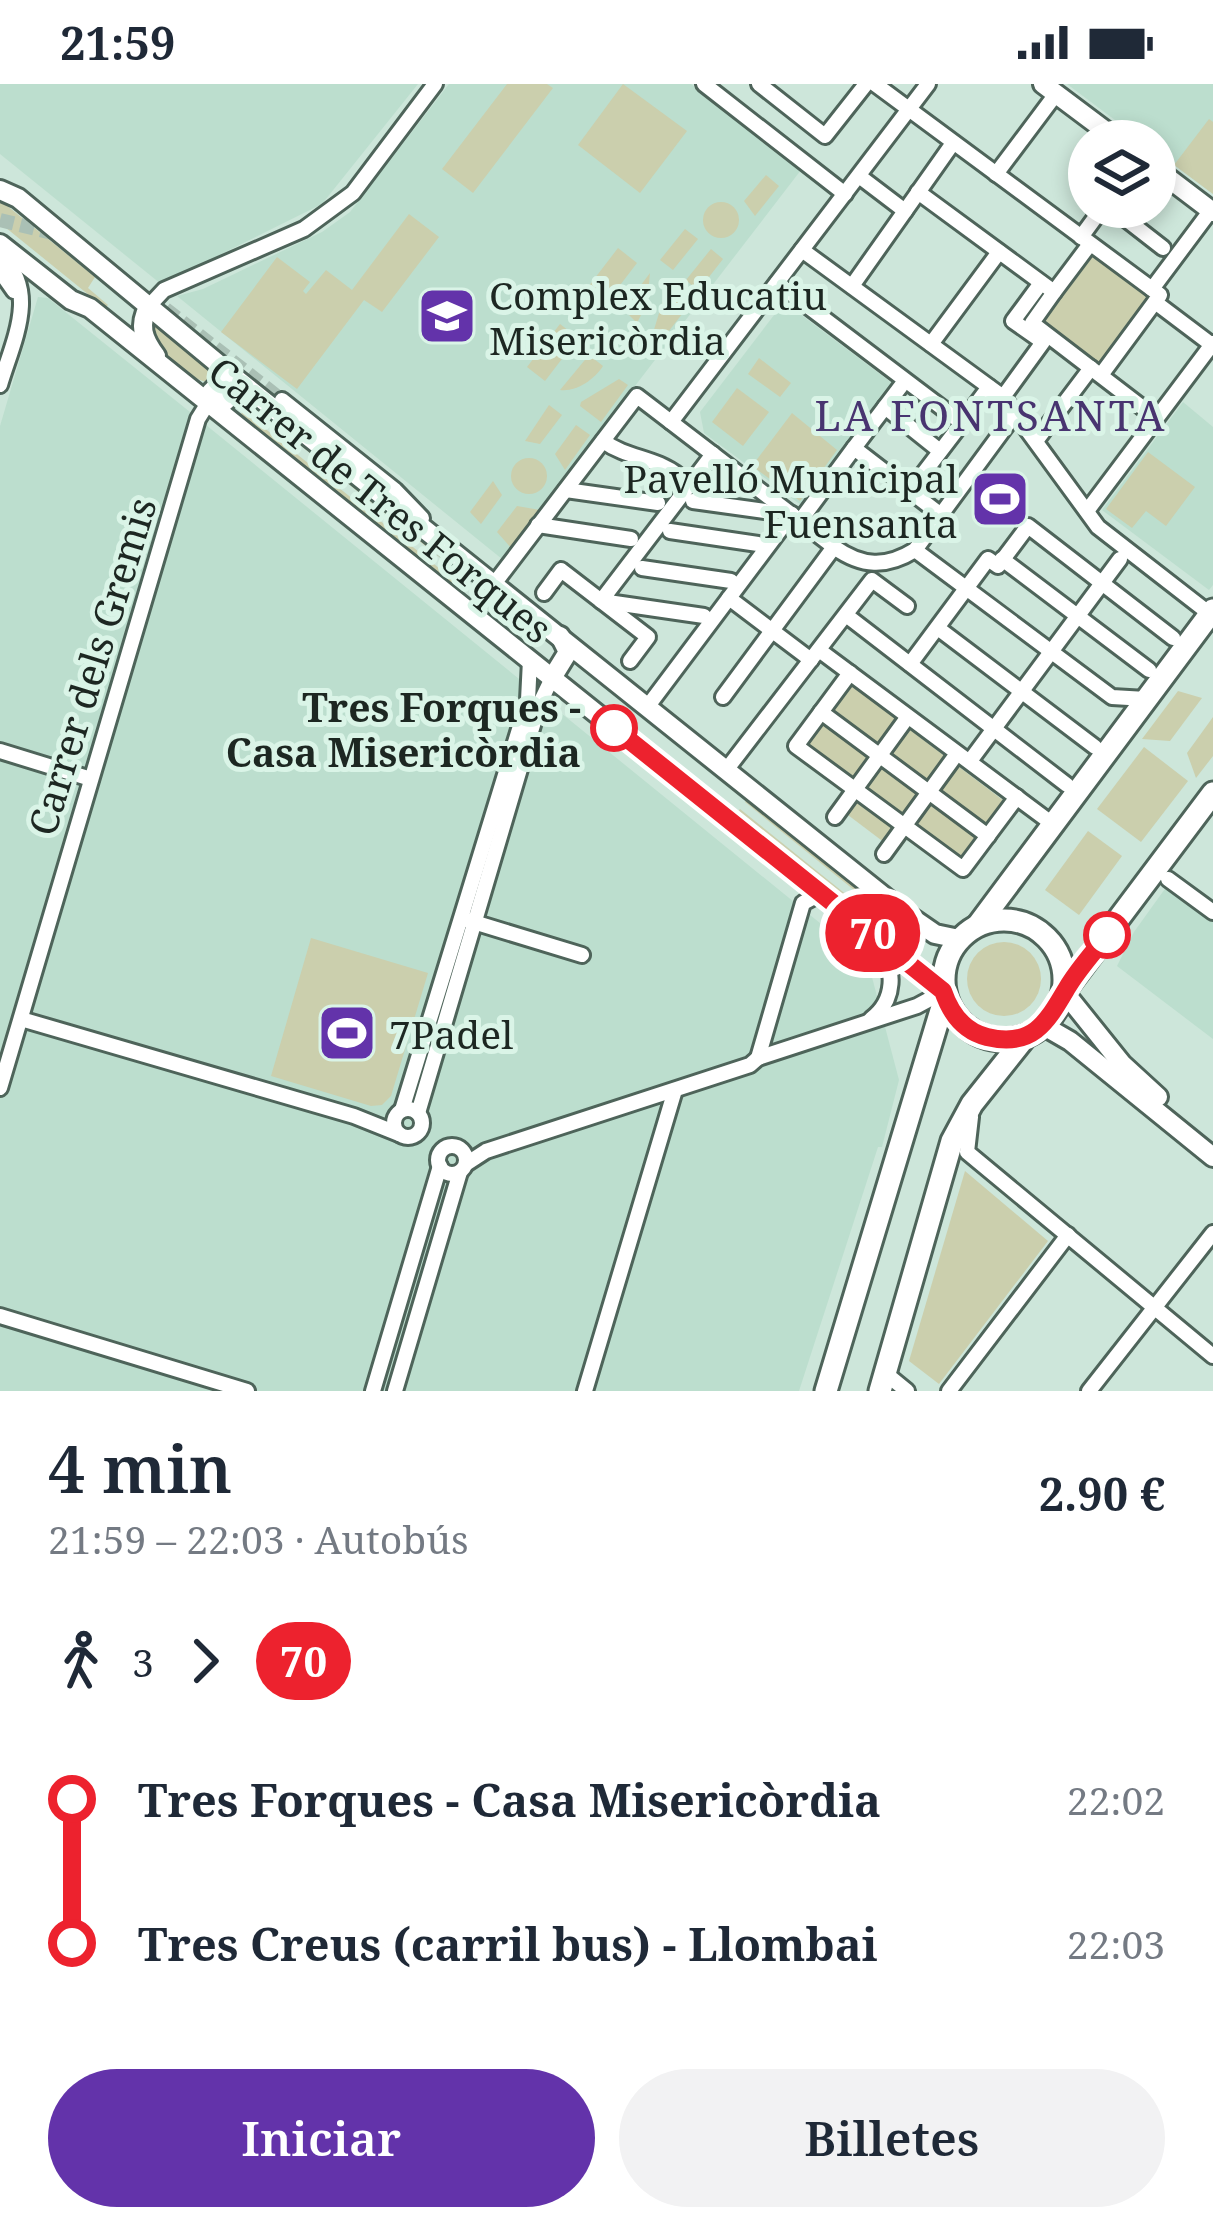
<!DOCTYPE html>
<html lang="es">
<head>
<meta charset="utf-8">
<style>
  :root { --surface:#fff; --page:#f2f2f3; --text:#1f2937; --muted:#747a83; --accent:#6333aa }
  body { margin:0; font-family:"Noto Serif",serif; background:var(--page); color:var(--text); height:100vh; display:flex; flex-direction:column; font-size:45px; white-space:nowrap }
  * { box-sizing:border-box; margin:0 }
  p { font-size:39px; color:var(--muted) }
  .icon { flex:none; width:66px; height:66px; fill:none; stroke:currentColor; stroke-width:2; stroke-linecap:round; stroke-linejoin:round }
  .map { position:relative; height:1307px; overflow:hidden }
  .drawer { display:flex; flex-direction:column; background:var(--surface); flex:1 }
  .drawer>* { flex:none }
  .badge { padding:0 24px; border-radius:39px; font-size:42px; line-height:78px }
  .tools { position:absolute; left:1068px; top:36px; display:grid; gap:24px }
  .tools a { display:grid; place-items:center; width:108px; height:108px; border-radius:50%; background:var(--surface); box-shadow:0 6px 18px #0003; font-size:60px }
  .map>.badge { position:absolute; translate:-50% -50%; box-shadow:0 0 0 6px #fff }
  .legs { display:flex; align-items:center; gap:18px; height:132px; padding:0 48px; font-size:39px }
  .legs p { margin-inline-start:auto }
  .overview { display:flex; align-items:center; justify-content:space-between; height:204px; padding:0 48px }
  h1 { font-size:66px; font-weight:600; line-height:90px }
  .cta { display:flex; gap:24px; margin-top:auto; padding:24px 48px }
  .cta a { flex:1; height:138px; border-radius:72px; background:var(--accent); color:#fff; font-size:48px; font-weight:600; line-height:138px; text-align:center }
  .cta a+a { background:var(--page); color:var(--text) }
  ul { padding:0 48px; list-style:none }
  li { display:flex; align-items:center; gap:42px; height:144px; font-size:45px }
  li i { display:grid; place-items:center; width:18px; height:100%; margin:0 15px; background:currentColor }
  li i::after { content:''; width:30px; height:30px; margin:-15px; border:9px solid; border-radius:50%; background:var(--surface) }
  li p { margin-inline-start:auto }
  li:first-child i { background:linear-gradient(#0000 50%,currentColor 0) }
  li:last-child i { background:linear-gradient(currentColor 50%,#0000 0) }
  .status { display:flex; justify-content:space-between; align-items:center; height:84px; padding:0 60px; background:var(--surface); direction:ltr }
  .status svg { height:33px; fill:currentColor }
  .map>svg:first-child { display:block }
  .built { fill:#bcdece }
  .green { fill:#cbcfad }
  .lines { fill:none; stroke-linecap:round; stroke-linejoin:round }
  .street-tunnel { stroke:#aac0b5; stroke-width:14; stroke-dasharray:14 7; stroke-linecap:butt }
  .street-casing { stroke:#4e645a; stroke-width:20 }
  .secondary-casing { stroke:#4e645a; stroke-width:24 }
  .primary-casing { stroke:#4e645a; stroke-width:27 }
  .street { stroke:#fff; stroke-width:14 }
  .secondary { stroke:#fff; stroke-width:18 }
  .primary { stroke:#fff; stroke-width:21 }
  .line-1-casing { stroke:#fff; stroke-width:27 }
  .line-1 { stroke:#ed222e; stroke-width:18 }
  .stop-1-dot { fill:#fff; stroke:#ed222e; stroke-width:6 }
  .labels { text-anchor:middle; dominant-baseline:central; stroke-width:10; stroke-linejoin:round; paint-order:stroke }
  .poi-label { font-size:39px; fill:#1d2722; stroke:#daf4e7; text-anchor:start }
  .street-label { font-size:39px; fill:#1d2722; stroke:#daf4e7 }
  .stop-label { font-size:39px; font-weight:bold; fill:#1d2722; stroke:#daf4e7; text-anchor:end }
  .neighbourhood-label { font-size:42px; letter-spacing:3px; fill:#483470; stroke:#daf4e7 }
</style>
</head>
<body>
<div class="status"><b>21:59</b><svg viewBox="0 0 49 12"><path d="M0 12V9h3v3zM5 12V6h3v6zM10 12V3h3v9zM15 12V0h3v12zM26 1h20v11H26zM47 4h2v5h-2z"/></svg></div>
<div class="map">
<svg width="1213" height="1307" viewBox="0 0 1213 1307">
  <rect width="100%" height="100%" fill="#cde6da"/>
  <!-- built -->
  <g class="built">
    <path d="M0,0H418L322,120L161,200L0,70Z"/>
    <path d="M449,0H691L801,86L502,475L177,212L203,205L322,148L350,128Z"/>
    <path d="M1067,0H1213V110L1155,66V57H1143Z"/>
    <path d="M38,213L48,214L185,324L868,878L899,996L882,1063H878L799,1307H0V342Z"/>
    <path d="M784,218L892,299L801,421L704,349L700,328Z"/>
    <path d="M1183,318L1213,343V501L1209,506L1102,426Z"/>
    <path d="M1167,802L1175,803L1213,831V955L1117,882L1134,848Z"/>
  </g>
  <!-- green -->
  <g class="green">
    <path d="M507,0H547L553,4L473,109L442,85Z"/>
    <path d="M623,0L687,47L640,109L578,61Z"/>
    <path d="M1209,35L1213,38V110L1174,81Z"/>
    <path d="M766,91L779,102L755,132L744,117Z"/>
    <path d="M0,116L95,193L88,204L108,221L105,224L0,139Z"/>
    <circle cx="721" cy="136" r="18"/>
    <path d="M409,130L439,153L382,228L364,216L297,305L221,248L277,173L310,198L303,207L306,210L326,186L352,206Z"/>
    <path d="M685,145L698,155L673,186L660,176Z"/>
    <path d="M618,164L637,179L604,222L585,207Z"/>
    <path d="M711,165L723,175L698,207L686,196Z"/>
    <path d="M1092,169L1150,213L1098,283L1040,239Z"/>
    <path d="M650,189L647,219L637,239L623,225Z"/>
    <path d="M666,206H671L689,221L662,256L653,249Z"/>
    <path d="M155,239L211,285L215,292L210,299C188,295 159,270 151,249Z"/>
    <path d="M560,240L578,254L545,297L527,283Z"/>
    <path d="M589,271L603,282C594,296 576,308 560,306Z"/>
    <path d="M759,274L791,299L780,313L748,290Z"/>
    <path d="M619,295L628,301L601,338L580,322L581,318Z"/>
    <path d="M737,304L769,328L743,362L712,338Z"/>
    <path d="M251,317L462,486L459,489L249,320Z"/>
    <path d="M549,321L562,331L540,360L525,357Z"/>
    <path d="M243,327L454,496L451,499L241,330Z"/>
    <path d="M792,329L837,366L800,417L752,382Z"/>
    <path d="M576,341L590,351L565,386L555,370Z"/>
    <path d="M1148,368L1195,403L1166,442L1146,427L1132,444L1106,425Z"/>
    <circle cx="529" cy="392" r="18"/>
    <path d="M493,397L502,411L481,440L470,428Z"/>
    <path d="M517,422L540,426L511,464L497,448Z"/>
    <path d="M847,598L1008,720L965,774H960L809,662L808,655Z"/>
    <path d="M1178,607L1202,614L1170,657L1142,655Z"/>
    <path d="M1213,633V672L1196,694L1187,669Z"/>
    <path d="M1144,663L1188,697L1141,758L1097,725Z"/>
    <path d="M856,712L897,742L885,759L844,728Z"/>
    <path d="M747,715L893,831L890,835L745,718Z"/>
    <path d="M740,725L915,866L912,870L737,728Z"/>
    <path d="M1088,747L1122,772L1079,831L1045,806Z"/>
    <path d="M311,854L428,889L391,1012L382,1021L371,1022L271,992Z"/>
    <circle cx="1004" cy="895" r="37"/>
    <path d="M965,1087L1048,1157L939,1300L909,1277Z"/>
  </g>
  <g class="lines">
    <!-- street-tunnel -->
    <g class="street-tunnel">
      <path d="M0,136L56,150"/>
      <path d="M149,212L282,316"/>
    </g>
    <!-- street casing -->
    <g class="street-casing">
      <g id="street">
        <path d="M704,0L845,110"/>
        <path d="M759,0L825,52L866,0"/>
        <path d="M875,0L1160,211L1101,291"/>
        <path d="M996,90L1056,10"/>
        <path d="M859,92L905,127"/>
        <path d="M918,108L1054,208L1032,239L1156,334"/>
        <path d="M1118,129L1163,164"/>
        <path d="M1081,153L1103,123"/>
        <path d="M802,166L1003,313L1098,443L1210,530"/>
        <path d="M0,171C40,207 13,257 0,301"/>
        <path d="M0,187L14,207"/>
        <path d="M777,199L962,339L989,303"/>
        <path d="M852,202L953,59"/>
        <path d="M1152,205L1211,126"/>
        <path d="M1054,208L1090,160"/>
        <path d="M1155,218L1212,261"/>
        <path d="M149,222L164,206L304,145L353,109L435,0"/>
        <path d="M931,260L999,168"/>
        <path d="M1003,313L1043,258L1013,237L1041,199"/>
        <path d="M282,316L395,406L422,434"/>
        <path d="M885,323L940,367"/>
        <path d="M671,338L928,0"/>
        <path d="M603,357C628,375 655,373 679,392"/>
        <path d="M1036,357L1091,284"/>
        <path d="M854,364L901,302"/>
        <path d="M566,406L658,419"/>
        <path d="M910,407L962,339"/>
        <path d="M693,417L765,427"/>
        <path d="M1087,427L1213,259"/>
        <path d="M800,437L854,364L941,431"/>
        <path d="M538,441L631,455"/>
        <path d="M670,447L758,460"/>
        <path d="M915,466L1112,613L1146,615"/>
        <path d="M1002,475L1149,586"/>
        <path d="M642,484L731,497"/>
        <path d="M494,500L637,312L834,463C862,483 886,484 915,466L1015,330"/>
        <path d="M544,509L561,486L648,553L630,577"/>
        <path d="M729,514L811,576"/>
        <path d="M846,531L1067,701"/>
        <path d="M704,532L601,517L713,370"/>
        <path d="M943,548L1095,663"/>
        <path d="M819,566L1054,741"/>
        <path d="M910,580L988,475L998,482L1028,442L1173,554"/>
        <path d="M850,589L796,662L963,785L1017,713"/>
        <path d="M723,613L834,463"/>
        <path d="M648,622L792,430"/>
        <path d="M821,628L988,752"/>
        <path d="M0,667L91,695"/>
        <path d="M970,677L1120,475"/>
        <path d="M727,685L872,496L907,522"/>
        <path d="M835,733L904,638"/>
        <path d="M884,770L953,675"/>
        <path d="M1168,795L1213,828"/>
        <path d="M467,836L582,871"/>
        <path d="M21,935L354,1032L399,1050"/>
        <path d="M871,935C896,916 895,886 880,859"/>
        <path d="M758,974L803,819L816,812L826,814"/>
        <path d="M0,1004L198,335L208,319"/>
        <circle cx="408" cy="1039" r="14"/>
        <path d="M402,1026L528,616L530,576"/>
        <path d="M418,1029L539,621L552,594"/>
        <path d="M971,1033L967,1068L1213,1272"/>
        <circle cx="452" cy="1076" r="14"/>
        <path d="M466,1080L486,1067L750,981L758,974L917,922L943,908"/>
        <path d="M0,1232L247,1307"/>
        <path d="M885,1289L907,1307"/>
        <path d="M373,1307L440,1082"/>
        <path d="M395,1307L460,1088"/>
        <path d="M585,1307L675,1006"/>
        <path d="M949,1307L1068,1151"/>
        <path d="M1089,1307L1213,1149"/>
      </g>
    </g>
    <!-- secondary casing -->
    <g class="secondary-casing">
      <g id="secondary">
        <path d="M1043,0L1119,57"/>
        <path d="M1155,84L1213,128"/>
        <path d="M0,106L18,114L234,293L906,830L935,850L959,855"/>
        <path d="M0,160L71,216L90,224L943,907"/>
        <path d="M149,222C138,241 143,255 156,272"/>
        <path d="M227,292L234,293L233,310L222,320L208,319L211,308Z"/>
        <path d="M552,594L568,568L560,552"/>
        <path d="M1065,909L1122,980L1158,1013"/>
        <path d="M1044,942L1070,957L1213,1073"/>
      </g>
    </g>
    <!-- primary casing -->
    <g class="primary-casing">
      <g id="primary">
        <circle cx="1004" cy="896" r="60"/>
        <path d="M978,841L1213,526"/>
        <path d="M1065,906L1213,709"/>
        <path d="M826,1307L945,913"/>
        <path d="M880,1307L952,1057L972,1020L1026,952"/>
      </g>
    </g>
    <!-- street -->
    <use href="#street" class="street"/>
    <!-- secondary -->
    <use href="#secondary" class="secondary"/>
    <!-- primary -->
    <use href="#primary" class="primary"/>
  </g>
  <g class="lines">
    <!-- line-1 casing -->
    <g class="line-1-casing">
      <path id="line-1" d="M614,644L943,907C950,928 963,947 987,953C1033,964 1047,938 1067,904C1078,885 1094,868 1107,851"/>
    </g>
    <!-- line-1 -->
    <use href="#line-1" class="line-1"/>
  </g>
  <!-- icons -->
  <defs>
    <g id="school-square" transform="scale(3)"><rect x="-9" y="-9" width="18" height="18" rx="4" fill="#6333aa" stroke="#daf4e7"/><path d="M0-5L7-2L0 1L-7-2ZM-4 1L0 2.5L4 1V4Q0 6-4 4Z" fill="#fff"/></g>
    <g id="stadium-square" transform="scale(3)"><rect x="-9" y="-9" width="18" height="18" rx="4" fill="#6333aa" stroke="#daf4e7"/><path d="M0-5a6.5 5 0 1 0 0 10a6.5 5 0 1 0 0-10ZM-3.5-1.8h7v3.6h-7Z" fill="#fff"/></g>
  </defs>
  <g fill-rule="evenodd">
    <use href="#school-square" x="447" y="232"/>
    <use href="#stadium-square" x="1000" y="415"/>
    <use href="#stadium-square" x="347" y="949"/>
  </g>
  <!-- markers -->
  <g class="stop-1-dot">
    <circle cx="614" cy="644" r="21"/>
    <circle cx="1107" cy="851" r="21"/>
  </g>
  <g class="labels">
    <!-- poi labels -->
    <g class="poi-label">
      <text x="489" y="210">Complex Educatiu<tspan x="489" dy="45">Misericòrdia</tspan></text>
      <text x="958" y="393" text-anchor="end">Pavelló Municipal<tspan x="958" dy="45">Fuensanta</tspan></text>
      <text x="389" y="949">7Padel</text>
    </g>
    <!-- street labels -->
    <g class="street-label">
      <text transform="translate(381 415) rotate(39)">Carrer de Tres Forques</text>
      <text transform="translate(91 582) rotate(-73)">Carrer dels Gremis</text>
    </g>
    <!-- stop labels -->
    <g class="stop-label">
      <text x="581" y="622">Tres Forques -<tspan x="581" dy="45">Casa Misericòrdia</tspan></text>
    </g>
    <!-- neighbourhood labels -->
    <g class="neighbourhood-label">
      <text x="991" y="330">LA FONTSANTA</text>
    </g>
  </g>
</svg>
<div class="tools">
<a><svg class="icon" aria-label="layers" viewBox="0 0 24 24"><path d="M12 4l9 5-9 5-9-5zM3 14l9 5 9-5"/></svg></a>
</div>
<b class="badge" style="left:873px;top:849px;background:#ed222e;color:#fff">70</b>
</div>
<section class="drawer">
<div class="overview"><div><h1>4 min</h1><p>21:59 – 22:03 · Autobús</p></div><b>2.90 €</b></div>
<div class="legs"><svg class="icon" aria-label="walk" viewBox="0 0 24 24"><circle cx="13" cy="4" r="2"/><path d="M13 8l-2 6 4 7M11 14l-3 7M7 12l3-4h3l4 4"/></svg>3<svg class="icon" aria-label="forward" viewBox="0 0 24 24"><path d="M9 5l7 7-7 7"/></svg><b class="badge" style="background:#ed222e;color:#fff">70</b></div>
<ul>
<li><i style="color:#ed222e"></i><b>Tres Forques - Casa Misericòrdia</b><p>22:02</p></li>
<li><i style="color:#ed222e"></i><b>Tres Creus (carril bus) - Llombai</b><p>22:03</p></li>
</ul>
<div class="cta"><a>Iniciar</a><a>Billetes</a></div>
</section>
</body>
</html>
